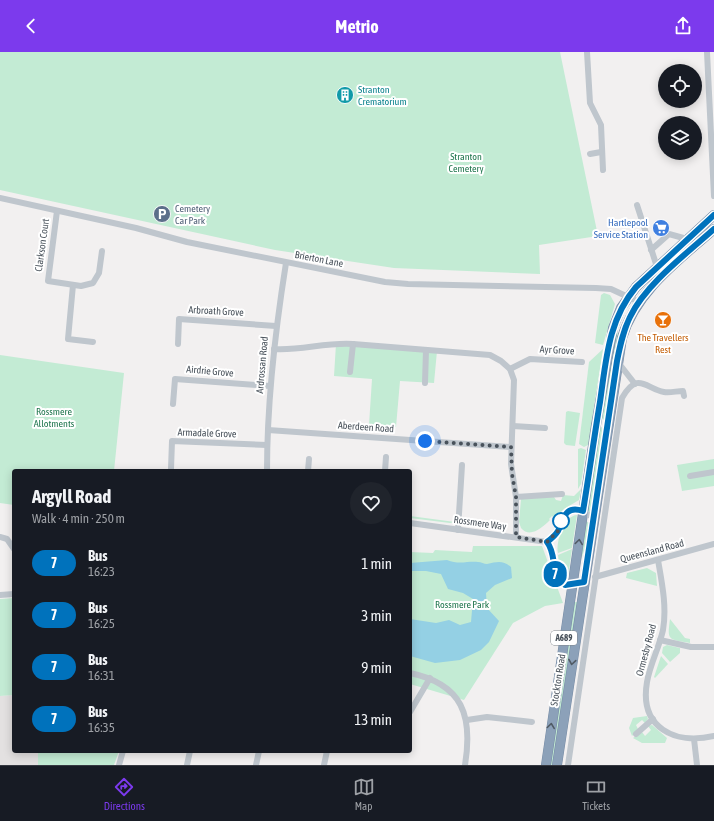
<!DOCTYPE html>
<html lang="en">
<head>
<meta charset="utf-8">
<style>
  :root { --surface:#171b24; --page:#20242c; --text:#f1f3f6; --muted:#9ea1a6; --line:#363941; --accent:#7c3aed }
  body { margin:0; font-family:"Asap Condensed",sans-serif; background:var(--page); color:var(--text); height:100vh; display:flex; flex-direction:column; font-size:15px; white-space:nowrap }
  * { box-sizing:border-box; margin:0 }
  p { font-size:13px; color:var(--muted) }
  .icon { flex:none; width:22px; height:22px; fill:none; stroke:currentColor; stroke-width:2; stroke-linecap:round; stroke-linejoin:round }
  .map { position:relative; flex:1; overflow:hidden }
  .side { position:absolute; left:12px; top:417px; width:400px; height:284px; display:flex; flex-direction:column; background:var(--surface); border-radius:4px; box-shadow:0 2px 10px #0003 }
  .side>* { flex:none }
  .badge { padding:0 8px; border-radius:13px; font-size:14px; line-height:26px }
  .buttons { position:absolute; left:658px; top:12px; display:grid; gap:8px }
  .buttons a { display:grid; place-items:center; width:44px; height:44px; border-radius:50%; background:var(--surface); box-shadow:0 2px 10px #0003; font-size:20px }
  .you { position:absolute; width:20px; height:20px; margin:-10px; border:3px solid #fff; border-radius:50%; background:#1a73e8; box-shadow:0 0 0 6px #1a73e833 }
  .map>.badge { position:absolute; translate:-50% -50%; box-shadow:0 0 0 2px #fff }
  .round { display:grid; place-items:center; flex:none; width:42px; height:42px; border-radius:21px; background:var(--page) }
  .summary { display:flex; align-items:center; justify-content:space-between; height:68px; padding:0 20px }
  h1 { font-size:19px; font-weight:700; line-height:30px }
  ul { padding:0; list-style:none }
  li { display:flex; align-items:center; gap:12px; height:52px; padding:0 20px }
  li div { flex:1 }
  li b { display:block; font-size:15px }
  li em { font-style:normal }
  li .badge { min-width:44px; font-weight:700; text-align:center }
  header { display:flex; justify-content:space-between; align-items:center; height:52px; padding:0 20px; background:var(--accent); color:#fff; font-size:18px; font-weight:700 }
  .menu { display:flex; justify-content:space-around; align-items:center; height:56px; border-top:1px solid var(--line); background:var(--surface); font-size:11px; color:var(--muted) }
  .menu a { display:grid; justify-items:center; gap:2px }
  .menu .selected { color:var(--accent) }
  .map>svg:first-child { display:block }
  .education { fill:#e3e1e1 }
  .green { fill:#c3ebd4 }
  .water { fill:#94d0e4 }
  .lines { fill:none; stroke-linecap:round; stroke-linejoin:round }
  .highway-casing { stroke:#788ca5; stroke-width:10 }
  .minor { stroke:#bfc6cd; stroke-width:6 }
  .highway { stroke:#8ca1b9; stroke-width:9 }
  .oneway { stroke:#505a64 }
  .line-casing { stroke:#fff; stroke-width:9 }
  .line { stroke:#0072bc; stroke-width:6 }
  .walk { stroke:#49525b; stroke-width:4; stroke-dasharray:0 7.2 }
  .stop-dot { fill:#fff; stroke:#0072bc; stroke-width:2 }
  .labels { text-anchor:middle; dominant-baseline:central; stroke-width:4; stroke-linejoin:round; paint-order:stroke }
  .shield { fill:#fff; stroke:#80868c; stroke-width:1 }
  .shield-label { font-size:9px; font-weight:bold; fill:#49525b }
  .culture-label { font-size:10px; fill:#0d838f; stroke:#fff; text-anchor:start }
  .park-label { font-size:10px; fill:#20764e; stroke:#fff }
  .service-label { font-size:10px; fill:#4e5e75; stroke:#fff; text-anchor:start }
  .shop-label { font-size:10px; fill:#366cbe; stroke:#fff; text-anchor:end }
  .street-label { font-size:10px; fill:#49525b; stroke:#fff }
  .food-label { font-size:10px; fill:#c56008; stroke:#fff }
</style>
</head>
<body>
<header><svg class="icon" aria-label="back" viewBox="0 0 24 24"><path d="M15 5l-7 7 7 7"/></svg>Metrio<svg class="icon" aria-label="share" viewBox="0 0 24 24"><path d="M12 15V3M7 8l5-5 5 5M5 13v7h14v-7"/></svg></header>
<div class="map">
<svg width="714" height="713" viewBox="0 0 714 713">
  <rect width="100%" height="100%" fill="#f2f0f0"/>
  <!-- education -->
  <path class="education" d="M14,643V699H38V713H0V644Z"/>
  <!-- green -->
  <g class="green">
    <path d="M0,0H560L598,184L539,193L540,222L394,216L275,198L0,138Z"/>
    <path d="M604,241L610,243L615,252L603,293L595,291L601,243Z"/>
    <path d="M620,280L606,365L603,368L602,365L616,282Z"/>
    <path d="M336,292L437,299L434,331L400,329L396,375L369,373L372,327L334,324Z"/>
    <path d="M603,297L588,393L584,395L579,392L589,310Z"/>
    <path d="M0,303L124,321L114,419H14V453L0,451Z"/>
    <path d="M568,359L580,361L575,394L566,393L564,391L566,360Z"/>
    <path d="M602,375L603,379L590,461L588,459L600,376Z"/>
    <path d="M581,396L586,398L581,432L578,437V397Z"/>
    <path d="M714,407V434L682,439L677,413Z"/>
    <path d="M581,437L579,448L564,457L554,466L552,464L549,467L550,468C543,475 530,487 521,476L519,470L521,447L554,445L556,448L561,449L563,443L574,444Z"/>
    <path d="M577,463L572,496L558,501C555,490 565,463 577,463Z"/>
    <path d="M410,464L455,470L450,471L410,466Z"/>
    <path d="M586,469L589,471L587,489L581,508Z"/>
    <path d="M462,470L488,473V475H504L503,478L465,473Z"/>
    <path d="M473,494H542L563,551L545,554L513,571L464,648L410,632V500L433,501L435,498L472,500Z"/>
    <path d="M572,497L568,525L566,526L560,519L558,503Z"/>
    <path d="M647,516L656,521L657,534L626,526L627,521Z"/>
    <path d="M14,546V643L0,644V547Z"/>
    <path d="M574,550H578L554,713H549Z"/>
    <path d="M670,567L685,586L690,587V591C668,587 667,589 670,567Z"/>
    <path d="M667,593L680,596V601L670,610L662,601L663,595Z"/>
    <path d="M661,604L668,612L655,626L654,625Z"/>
    <path d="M647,664L648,667L645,671L642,668L636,673L638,677L632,684L629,676L633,666Z"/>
    <path d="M652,673L667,686L665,691H642L633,686L642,680L645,684L651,678L648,674Z"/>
    <path d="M38,699H119L114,713H38Z"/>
  </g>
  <!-- water -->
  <path class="water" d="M447,508C459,513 467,509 478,510C481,510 484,512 487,512C497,510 503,508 511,515L512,526L495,533L486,541L487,556L499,569L489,590L481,598L460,608L435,611L410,604V567L436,571L449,568L460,573L471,570L473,547L463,541L448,537L441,522L426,519H410V511Z"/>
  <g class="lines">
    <!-- highway casing -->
    <g class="highway-casing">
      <g id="highway">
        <path d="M546,713L596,373L613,276L621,256L636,235L714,163"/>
        <path d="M557,713L622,286C636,239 679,208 714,177"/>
      </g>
    </g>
    <!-- minor -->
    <g class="minor">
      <path d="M587,0L590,51L601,73L603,118"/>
      <path d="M707,0L714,144"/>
      <path d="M590,102L601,100"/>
      <path d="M0,146L136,176L187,190L385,230L408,232L596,236L611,237L639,250"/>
      <path d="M637,153L657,215"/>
      <path d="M57,159L48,229L81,234L93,231L99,221L102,199"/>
      <path d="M651,198L669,182L687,187"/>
      <path d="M73,233L68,287L93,290"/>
      <path d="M178,292L179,267L276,274"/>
      <path d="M274,297C300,299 326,290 353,292L490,303L501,309L510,317L514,328L511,412L516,445V485"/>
      <path d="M617,309L635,332"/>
      <path d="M510,317L530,307L582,310"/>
      <path d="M350,320L353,292"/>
      <path d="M425,331L426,298"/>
      <path d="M173,352L175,327L270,334"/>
      <path d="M513,374L545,376"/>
      <path d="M268,378L511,395"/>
      <path d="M171,417L172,389L267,393"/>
      <path d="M267,419C267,349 275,280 286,211"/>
      <path d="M308,419L309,407"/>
      <path d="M385,419L386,405"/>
      <path d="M690,424L714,420"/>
      <path d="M516,445L562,442"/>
      <path d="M410,471L547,490C564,511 541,539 584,530"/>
      <path d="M458,478L462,413"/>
      <path d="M0,485L7,487L14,497"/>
      <path d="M547,490C567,475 560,444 594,466"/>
      <path d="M658,508C662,531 667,555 663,578C659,596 650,612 647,630C639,676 675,693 714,684"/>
      <path d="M595,525L714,492"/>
      <path d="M0,543L14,542"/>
      <path d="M660,588L691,595H714"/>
      <path d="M410,621C463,632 473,664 465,713"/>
      <path d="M410,660L430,626"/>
      <path d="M467,668L487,665L532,670"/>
      <path d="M636,682L653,667"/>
      <path d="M694,687L697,713"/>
      <path d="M119,713L123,699"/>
      <path d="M187,713L190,699"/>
      <path d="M256,713L259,699"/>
      <path d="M324,713L327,699"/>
      <path d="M568,713L622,346C638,318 646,337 664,340C670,341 677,339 683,339L684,344"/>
    </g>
    <!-- highway -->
    <use href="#highway" class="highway"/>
  </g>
  <!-- one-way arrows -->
  <defs><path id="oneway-chevron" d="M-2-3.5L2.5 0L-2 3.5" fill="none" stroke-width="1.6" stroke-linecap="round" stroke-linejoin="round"/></defs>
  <g class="oneway">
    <use href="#oneway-chevron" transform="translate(579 490) rotate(-82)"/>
    <use href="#oneway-chevron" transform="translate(572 610) rotate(99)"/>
    <use href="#oneway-chevron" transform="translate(551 674) rotate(-82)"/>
  </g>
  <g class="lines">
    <!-- line casing -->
    <g class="line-casing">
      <path id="line" d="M714,163L636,235C608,268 606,309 600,350C594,386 589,423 583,459C564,453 564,467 558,479C555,484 551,487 547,490C558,504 549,523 565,533L584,530L617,309C620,294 623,279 630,265C645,233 687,201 714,177"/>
    </g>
    <!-- line -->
    <use href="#line" class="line"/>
    <!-- walk -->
    <path class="walk" d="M425,389L511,395L512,422L516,445V485L547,490L558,479L561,469"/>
  </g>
  <!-- icons -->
  <defs>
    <g id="building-disc" transform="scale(0.9)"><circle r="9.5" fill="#0f9aa8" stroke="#fff"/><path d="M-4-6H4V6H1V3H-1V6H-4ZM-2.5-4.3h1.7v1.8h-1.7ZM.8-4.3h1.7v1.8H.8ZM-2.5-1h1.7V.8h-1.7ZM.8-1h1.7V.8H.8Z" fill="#fff"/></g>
    <g id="parking-disc" transform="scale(0.9)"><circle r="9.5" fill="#5c6f8a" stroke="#fff"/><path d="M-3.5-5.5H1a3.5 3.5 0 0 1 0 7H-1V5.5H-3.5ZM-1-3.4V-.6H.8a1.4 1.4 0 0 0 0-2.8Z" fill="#fff"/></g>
    <g id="supermarket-disc" transform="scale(0.9)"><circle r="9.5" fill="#3f7fe0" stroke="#fff"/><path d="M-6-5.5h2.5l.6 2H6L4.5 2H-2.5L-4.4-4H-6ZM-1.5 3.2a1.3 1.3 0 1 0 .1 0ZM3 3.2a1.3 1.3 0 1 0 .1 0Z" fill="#fff"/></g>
    <g id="bar-disc" transform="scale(0.9)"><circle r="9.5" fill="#e8710a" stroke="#fff"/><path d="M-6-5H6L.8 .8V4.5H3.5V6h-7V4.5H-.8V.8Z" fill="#fff"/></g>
  </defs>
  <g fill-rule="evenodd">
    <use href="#building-disc" x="345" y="43"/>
    <use href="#parking-disc" x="162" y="162"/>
    <use href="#supermarket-disc" x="661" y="176"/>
    <use href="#bar-disc" x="663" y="268"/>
  </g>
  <!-- markers -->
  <circle class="stop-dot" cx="561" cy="469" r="8"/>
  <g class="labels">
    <!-- shield labels -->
    <rect class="shield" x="551" y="579" width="26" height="14" rx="3"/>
    <g class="shield-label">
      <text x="564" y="586">A689</text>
    </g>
    <!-- culture labels -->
    <g class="culture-label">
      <text x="358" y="37">Stranton<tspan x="358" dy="12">Crematorium</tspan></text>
    </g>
    <!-- park labels -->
    <g class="park-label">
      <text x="466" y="104">Stranton<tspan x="466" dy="12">Cemetery</tspan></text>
      <text x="54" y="359">Rossmere<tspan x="54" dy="12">Allotments</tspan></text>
      <text x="462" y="552">Rossmere Park</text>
    </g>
    <!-- service labels -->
    <g class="service-label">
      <text x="175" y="156">Cemetery<tspan x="175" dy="12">Car Park</tspan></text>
    </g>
    <!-- shop labels -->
    <g class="shop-label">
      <text x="648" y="170">Hartlepool<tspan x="648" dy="12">Service Station</tspan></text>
    </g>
    <!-- street labels -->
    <g class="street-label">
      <text transform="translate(42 193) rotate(-82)">Clarkson Court</text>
      <text transform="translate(319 207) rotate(11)">Brierton Lane</text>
      <text transform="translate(216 259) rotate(3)">Arbroath Grove</text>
      <text transform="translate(557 298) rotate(3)">Ayr Grove</text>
      <text transform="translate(262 313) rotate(-85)">Ardrossan Road</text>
      <text transform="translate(210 319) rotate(5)">Airdrie Grove</text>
      <text transform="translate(366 375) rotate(4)">Aberdeen Road</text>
      <text transform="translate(207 381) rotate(2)">Armadale Grove</text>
      <text transform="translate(480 471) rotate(8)">Rossmere Way</text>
      <text transform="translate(652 499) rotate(-15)">Queensland Road</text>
      <text transform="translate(646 598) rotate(-75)">Ormesby Road</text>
      <text transform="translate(558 628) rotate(-81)">Stockton Road</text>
    </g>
    <!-- food labels -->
    <g class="food-label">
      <text x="663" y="285">The Travellers<tspan x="663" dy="12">Rest</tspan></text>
    </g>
  </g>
</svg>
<div class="buttons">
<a><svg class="icon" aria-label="locate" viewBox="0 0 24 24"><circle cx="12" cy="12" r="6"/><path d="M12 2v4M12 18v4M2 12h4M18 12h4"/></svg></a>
<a><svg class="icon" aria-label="layers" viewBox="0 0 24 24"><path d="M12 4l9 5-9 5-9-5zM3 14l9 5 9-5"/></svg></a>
</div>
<div class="you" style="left:425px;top:389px"></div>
<b class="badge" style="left:555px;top:522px;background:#0072bc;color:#fff">7</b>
<section class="side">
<div class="summary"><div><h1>Argyll Road</h1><p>Walk · 4 min · 250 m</p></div><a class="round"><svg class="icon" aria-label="heart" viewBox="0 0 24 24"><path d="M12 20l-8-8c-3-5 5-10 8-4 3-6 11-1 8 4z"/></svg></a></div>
<ul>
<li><span class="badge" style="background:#0072bc;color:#fff">7</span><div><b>Bus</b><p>16:23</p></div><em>1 min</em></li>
<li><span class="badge" style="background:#0072bc;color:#fff">7</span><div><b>Bus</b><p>16:25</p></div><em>3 min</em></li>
<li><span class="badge" style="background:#0072bc;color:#fff">7</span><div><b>Bus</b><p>16:31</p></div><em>9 min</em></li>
<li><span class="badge" style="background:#0072bc;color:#fff">7</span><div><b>Bus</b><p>16:35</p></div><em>13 min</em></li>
</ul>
</section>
</div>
<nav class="menu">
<a class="selected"><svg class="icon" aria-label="directions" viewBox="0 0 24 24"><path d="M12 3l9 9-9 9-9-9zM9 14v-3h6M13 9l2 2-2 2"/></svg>Directions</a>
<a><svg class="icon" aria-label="map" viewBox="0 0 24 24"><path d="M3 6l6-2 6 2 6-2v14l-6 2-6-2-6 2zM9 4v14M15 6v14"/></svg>Map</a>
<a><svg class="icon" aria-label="tickets" viewBox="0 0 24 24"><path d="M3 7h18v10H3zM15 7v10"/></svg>Tickets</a>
</nav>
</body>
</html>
